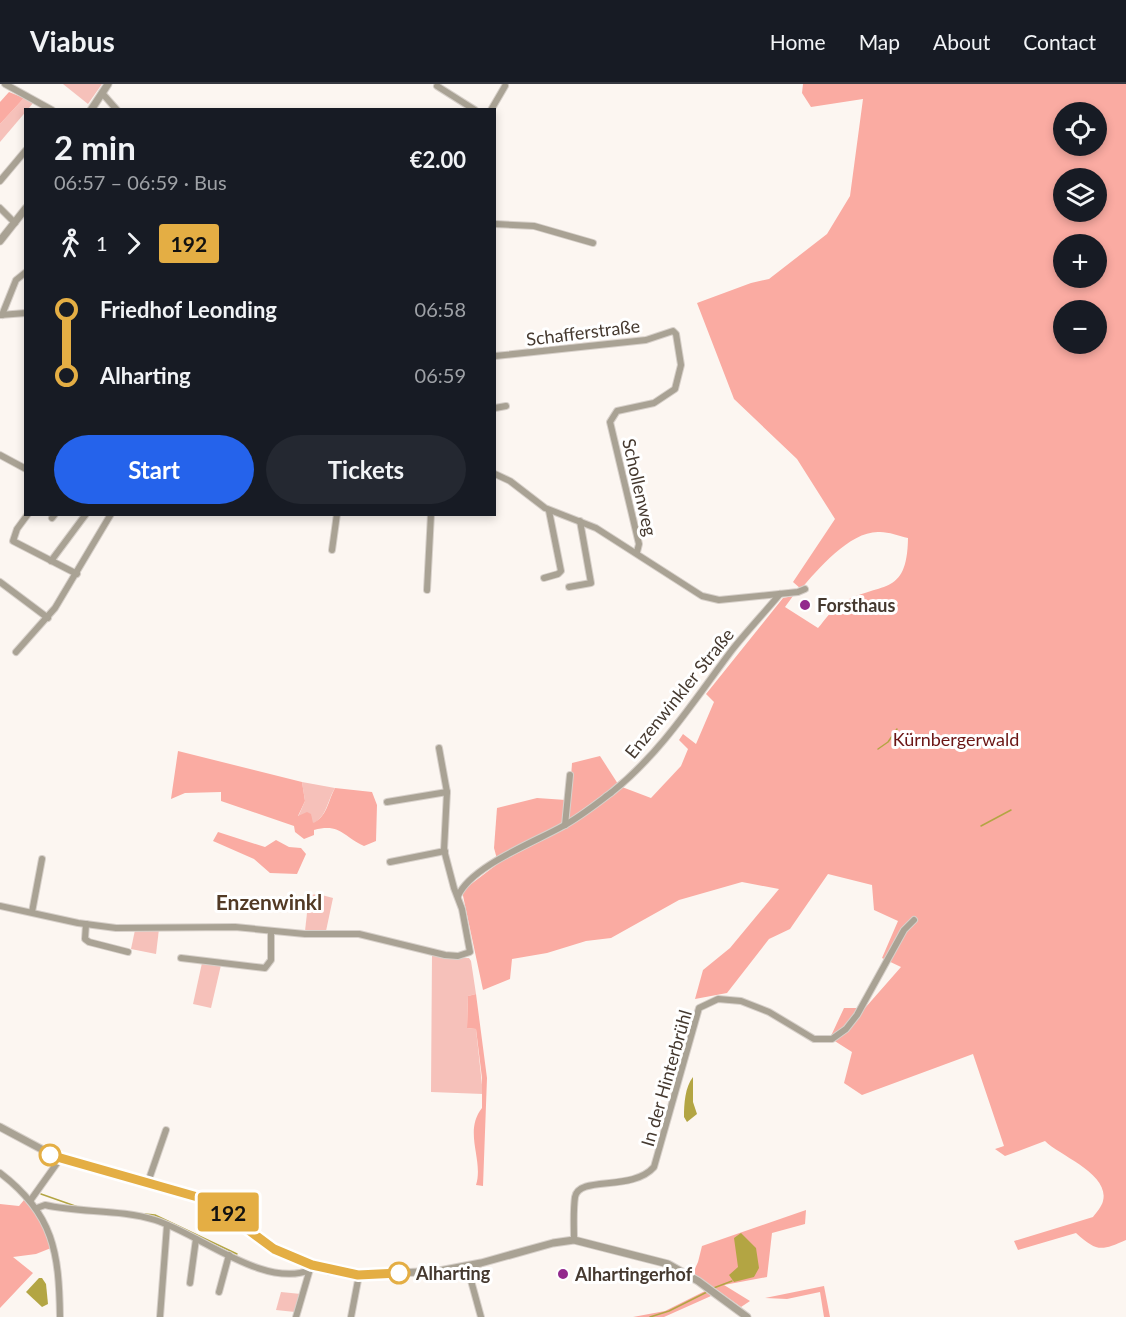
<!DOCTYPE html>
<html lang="en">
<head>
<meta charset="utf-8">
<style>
  :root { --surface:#171b24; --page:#242831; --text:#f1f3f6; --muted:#9ea1a6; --line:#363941; --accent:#2563eb }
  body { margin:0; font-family:Lato,sans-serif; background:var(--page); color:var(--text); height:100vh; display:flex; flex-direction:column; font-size:22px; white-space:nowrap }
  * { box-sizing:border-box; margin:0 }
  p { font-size:20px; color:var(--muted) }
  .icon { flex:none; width:33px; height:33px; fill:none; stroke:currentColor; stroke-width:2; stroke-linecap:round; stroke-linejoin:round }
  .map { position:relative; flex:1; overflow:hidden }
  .details { position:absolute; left:24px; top:24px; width:472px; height:408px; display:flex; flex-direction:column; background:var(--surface); border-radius:0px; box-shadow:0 3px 9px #0003 }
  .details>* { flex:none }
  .badge { padding:0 12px; border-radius:4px; font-size:21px; line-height:39px }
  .buttons { position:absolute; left:1053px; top:18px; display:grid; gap:12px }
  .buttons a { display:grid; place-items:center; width:54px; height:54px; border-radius:50%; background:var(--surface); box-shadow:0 3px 9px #0003; font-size:30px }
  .map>.badge { position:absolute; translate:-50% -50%; box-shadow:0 0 0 3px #fff }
  .legs { display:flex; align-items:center; gap:9px; height:66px; padding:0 30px; font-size:20px }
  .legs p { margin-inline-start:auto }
  .summary { display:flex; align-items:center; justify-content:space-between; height:102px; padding:0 30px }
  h1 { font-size:33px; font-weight:700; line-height:45px }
  .cta { display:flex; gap:12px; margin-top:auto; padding:12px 30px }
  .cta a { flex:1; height:69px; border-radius:36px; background:var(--accent); color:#fff; font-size:24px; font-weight:700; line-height:69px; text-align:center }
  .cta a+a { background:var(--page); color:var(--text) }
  ul { padding:0 30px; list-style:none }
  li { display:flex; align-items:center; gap:21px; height:66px; font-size:22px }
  li i { display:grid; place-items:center; width:9px; height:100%; margin:0 8px; background:currentColor }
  li i::after { content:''; width:15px; height:15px; margin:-8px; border:4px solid; border-radius:50%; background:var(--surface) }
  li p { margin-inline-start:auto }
  li:first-child i { background:linear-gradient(#0000 50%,currentColor 0) }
  li:last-child i { background:linear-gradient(currentColor 50%,#0000 0) }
  header { display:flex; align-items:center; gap:36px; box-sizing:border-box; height:84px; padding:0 30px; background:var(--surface); border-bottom:2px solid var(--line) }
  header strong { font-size:28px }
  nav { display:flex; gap:33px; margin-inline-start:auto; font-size:21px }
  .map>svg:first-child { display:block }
  .green { fill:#f6c1ba }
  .forest { fill:#faaba2; fill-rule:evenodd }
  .water { fill:#b3a543 }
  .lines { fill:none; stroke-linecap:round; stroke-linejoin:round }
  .stream { stroke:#b3a543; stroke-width:1.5 }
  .minor-casing { stroke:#d7d0ca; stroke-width:8 }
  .tertiary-casing { stroke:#d7d0ca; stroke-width:9 }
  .minor { stroke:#a9a294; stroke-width:6 }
  .tertiary { stroke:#a9a294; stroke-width:7 }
  .line-1-casing { stroke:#fff; stroke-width:14 }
  .line-1 { stroke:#e4ae44; stroke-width:9 }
  .poi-dot { fill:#93298d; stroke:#fff; stroke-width:2 }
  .stop-1-dot { fill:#fff; stroke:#e4ae44; stroke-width:3 }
  .labels { text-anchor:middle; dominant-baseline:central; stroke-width:6; stroke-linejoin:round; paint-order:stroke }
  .street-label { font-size:18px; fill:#45392f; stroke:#fff }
  .poi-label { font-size:18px; font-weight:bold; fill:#45392f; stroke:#fff; text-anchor:start }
  .park-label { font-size:18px; fill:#6b1615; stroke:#fff }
  .stop-label { font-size:18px; font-weight:bold; fill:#45392f; stroke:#fff; text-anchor:start }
  .quarter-label { font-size:21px; font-weight:bold; fill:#523a25; stroke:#fff }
</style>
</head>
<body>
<header>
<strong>Viabus</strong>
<nav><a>Home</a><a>Map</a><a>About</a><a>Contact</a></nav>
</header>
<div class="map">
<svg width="1126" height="1233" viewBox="0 0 1126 1233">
  <rect width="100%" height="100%" fill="#fcf6f1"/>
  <!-- green -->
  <g class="green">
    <path d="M63,0H102L88,20Z"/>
    <path d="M24,14L34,18L0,58V40Z"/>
    <path d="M302,698L335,704C327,717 327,733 312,740L298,733L305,717Z"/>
    <path d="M318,810L333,814L326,847H305L309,811Z"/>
    <path d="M159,845L156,870L131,865L135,846Z"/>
    <path d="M432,870L452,874H469L471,877L476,910L468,912L467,944L476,945L483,1010L431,1008Z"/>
    <path d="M202,879L221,881L211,924L193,920Z"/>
    <path d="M281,1208L301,1210L295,1228L276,1226Z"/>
  </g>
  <!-- forest -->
  <g class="forest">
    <path d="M803,0H1126V1156C1101,1167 1097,1168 1076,1149L1018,1166L1014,1157L1093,1133C1096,1129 1102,1122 1103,1117C1110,1090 1060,1072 1045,1057L1005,1072L995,1065L1004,1062L973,970L862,1011L844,999L852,968L830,954L844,924H865L901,883L882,874L898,837L874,826L872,801L828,790L790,845L769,855L727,909L695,915L703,886L730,864L779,805L742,798L679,816L611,854L586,857L547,869L512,875L510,895L483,906L462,807L500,778L567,744L622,703L651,714L681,682L688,665L679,656L683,650L696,660L714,618L706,610L783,514L793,512L785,523L818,544C825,536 832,525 840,520C880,496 907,515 908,454C899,452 889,448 880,448C851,446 818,485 801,505L793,498L835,435L797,375L734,315L697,219L751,199L769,195L827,150L850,112L863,15L811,23L802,9ZM1064,28H1096V62H1064ZM1064,94H1096V128H1064ZM1064,160H1096V194H1064ZM1064,226H1096V260H1064Z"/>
    <path d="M9,8L24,14L0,40V18Z"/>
    <path d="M178,667L302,698L305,717L298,732L307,728L311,730L313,739C327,733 328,717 335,704L372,708L377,721L376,757L364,762C343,753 341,739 314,746V751L304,755L295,748L294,742L221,717V708L185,709L171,715Z"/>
    <path d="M600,672L618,700L568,736L572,679Z"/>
    <path d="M537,714L566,716L564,740L497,775L494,764L497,724Z"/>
    <path d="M218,748L265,763L276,756L289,763L301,764L306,770L297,790L270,789L254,775L213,757Z"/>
    <path d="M476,910L487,994L483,1102L476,1101C484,1076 463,1048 482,1024V994L476,945L467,944L468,912Z"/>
    <path d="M24,1116L42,1137L51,1164L36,1170L13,1173L33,1189L0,1224V1120L19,1122Z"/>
    <path d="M806,1126L805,1140L772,1149L767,1193L724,1201L750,1217L741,1223L693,1189L698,1178L702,1162Z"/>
    <path d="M824,1202L830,1233H824L820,1208L787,1215L765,1214Z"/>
    <path d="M705,1207L711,1212L664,1233H633L665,1227Z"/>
  </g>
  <!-- water -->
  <g class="water">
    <path d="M693,993V1018L697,1030L687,1038L684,1033C684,1020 685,1003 693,993Z"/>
    <path d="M741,1149L756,1164L759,1184L754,1193L734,1198L729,1191L738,1183L734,1154Z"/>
    <path d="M39,1194H42L46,1200L48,1220L42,1223L26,1208Z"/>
  </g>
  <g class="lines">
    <!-- stream -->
    <g class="stream">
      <path d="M878,665L888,658L897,645"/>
      <path d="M981,742L1011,726"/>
      <path d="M41,1110L78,1123"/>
      <path d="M145,1130L155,1131L237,1170"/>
      <path d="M711,1205L732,1197"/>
      <path d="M650,1233L669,1227L707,1208"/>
    </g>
    <!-- minor casing -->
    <g class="minor-casing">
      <g id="minor">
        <path d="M5,0L52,26"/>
        <path d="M437,2L475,26"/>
        <path d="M102,9L117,26"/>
        <path d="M491,26L505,2"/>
        <path d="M0,97L26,66"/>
        <path d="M0,124L15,139"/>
        <path d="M495,140L534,142L593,159"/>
        <path d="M0,231L26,229"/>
        <path d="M2,231L16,196L26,188"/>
        <path d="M495,272L646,256L673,247L676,250L681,281L675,305L654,319L617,327L610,338L639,460L637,468"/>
        <path d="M495,324L506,322"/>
        <path d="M0,371L26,385"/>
        <path d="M495,390L510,397L545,424L596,444L702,512L719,516L798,508L805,505"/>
        <path d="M28,430L17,445L13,457L77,490"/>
        <path d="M52,434L55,430"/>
        <path d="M332,466L337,430"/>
        <path d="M51,477L86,430"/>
        <path d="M544,494L558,490L561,487L549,427"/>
        <path d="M0,498L48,534"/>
        <path d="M569,503L591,499L580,437"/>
        <path d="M427,506L431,430"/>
        <path d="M16,568L55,524L111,430"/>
        <path d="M439,664L447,708"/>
        <path d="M565,741L570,691"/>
        <path d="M390,778L445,767"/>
        <path d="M458,812C471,782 535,758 563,742C580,733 596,720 612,708C661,669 695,615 732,566C747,547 764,529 780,510"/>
        <path d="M0,822L78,839L116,844L235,843L305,850H359L445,871L458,872L470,868L462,825L454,804L444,766L447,708L387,718"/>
        <path d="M32,828L42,775"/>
        <path d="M86,840L85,855L89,858L128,868"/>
        <path d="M181,874L265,884L271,876V847"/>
        <path d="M0,1089C54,1130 59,1169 60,1233"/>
        <path d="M148,1098L166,1046"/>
        <path d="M30,1117L60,1075"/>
        <path d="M37,1124L45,1121C80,1129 120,1125 155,1136C198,1149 264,1205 310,1186"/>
        <path d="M574,1156C574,1142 573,1127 575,1113C579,1091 632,1108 654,1083L699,924L718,915L741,917L769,928L814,955H832L846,945L857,931L904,846L914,836"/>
        <path d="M467,1182L481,1233"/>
        <path d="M190,1199L196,1155"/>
        <path d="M219,1208L229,1171"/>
        <path d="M160,1233L167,1141"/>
        <path d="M296,1233L310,1185"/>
        <path d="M351,1233L359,1191"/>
      </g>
    </g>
    <!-- tertiary casing -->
    <g class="tertiary-casing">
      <g id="tertiary">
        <path d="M91,26L108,0"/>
        <path d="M0,157L26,124"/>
        <path d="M0,1043L60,1075L208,1116L275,1165L329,1187L359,1191L439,1187L481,1179L553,1159L574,1156L668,1180L698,1197L747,1233"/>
      </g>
    </g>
    <!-- minor -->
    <use href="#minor" class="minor"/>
    <!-- tertiary -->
    <use href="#tertiary" class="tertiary"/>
  </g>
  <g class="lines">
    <!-- line-1 casing -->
    <g class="line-1-casing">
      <path id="line-1" d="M50,1071L208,1116L274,1165L312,1181L358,1191L399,1189"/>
    </g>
    <!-- line-1 -->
    <use href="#line-1" class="line-1"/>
  </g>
  <!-- markers -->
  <g class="poi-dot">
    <circle cx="805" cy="521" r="6"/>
    <circle cx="563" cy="1190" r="6"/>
  </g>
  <g class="stop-1-dot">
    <circle cx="50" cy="1071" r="10"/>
    <circle cx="399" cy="1189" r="10"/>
  </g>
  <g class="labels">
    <!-- street labels -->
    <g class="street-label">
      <text transform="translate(583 248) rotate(-7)">Schafferstraße</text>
      <text transform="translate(640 403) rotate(77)">Schollenweg</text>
      <text transform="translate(679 609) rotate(-51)">Enzenwinkler Straße</text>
      <text transform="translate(666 994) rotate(-74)">In der Hinterbrühl</text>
    </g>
    <!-- poi labels -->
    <g class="poi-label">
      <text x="817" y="521">Forsthaus</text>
      <text x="575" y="1190">Alhartingerhof</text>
    </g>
    <!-- park labels -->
    <g class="park-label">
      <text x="956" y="655">Kürnbergerwald</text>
    </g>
    <!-- stop labels -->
    <g class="stop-label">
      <text x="416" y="1189">Alharting</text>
    </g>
    <!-- quarter labels -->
    <g class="quarter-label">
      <text x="269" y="817">Enzenwinkl</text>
    </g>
  </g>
</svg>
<div class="buttons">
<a><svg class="icon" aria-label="locate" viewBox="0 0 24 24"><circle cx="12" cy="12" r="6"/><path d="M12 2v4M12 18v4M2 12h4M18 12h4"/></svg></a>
<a><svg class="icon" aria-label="layers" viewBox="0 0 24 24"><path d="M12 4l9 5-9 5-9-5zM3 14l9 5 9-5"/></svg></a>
<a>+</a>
<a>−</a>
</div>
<b class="badge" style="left:228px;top:1128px;background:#e4ae44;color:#111">192</b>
<section class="details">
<div class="summary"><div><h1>2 min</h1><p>06:57 – 06:59 · Bus</p></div><b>€2.00</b></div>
<div class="legs"><svg class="icon" aria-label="walk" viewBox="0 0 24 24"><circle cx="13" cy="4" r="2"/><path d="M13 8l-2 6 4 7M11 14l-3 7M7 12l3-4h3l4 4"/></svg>1<svg class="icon" aria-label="forward" viewBox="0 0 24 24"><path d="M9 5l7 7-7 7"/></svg><b class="badge" style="background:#e4ae44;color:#111">192</b></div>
<ul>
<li><i style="color:#e4ae44"></i><b>Friedhof Leonding</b><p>06:58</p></li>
<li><i style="color:#e4ae44"></i><b>Alharting</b><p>06:59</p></li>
</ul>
<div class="cta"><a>Start</a><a>Tickets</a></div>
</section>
</div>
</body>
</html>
